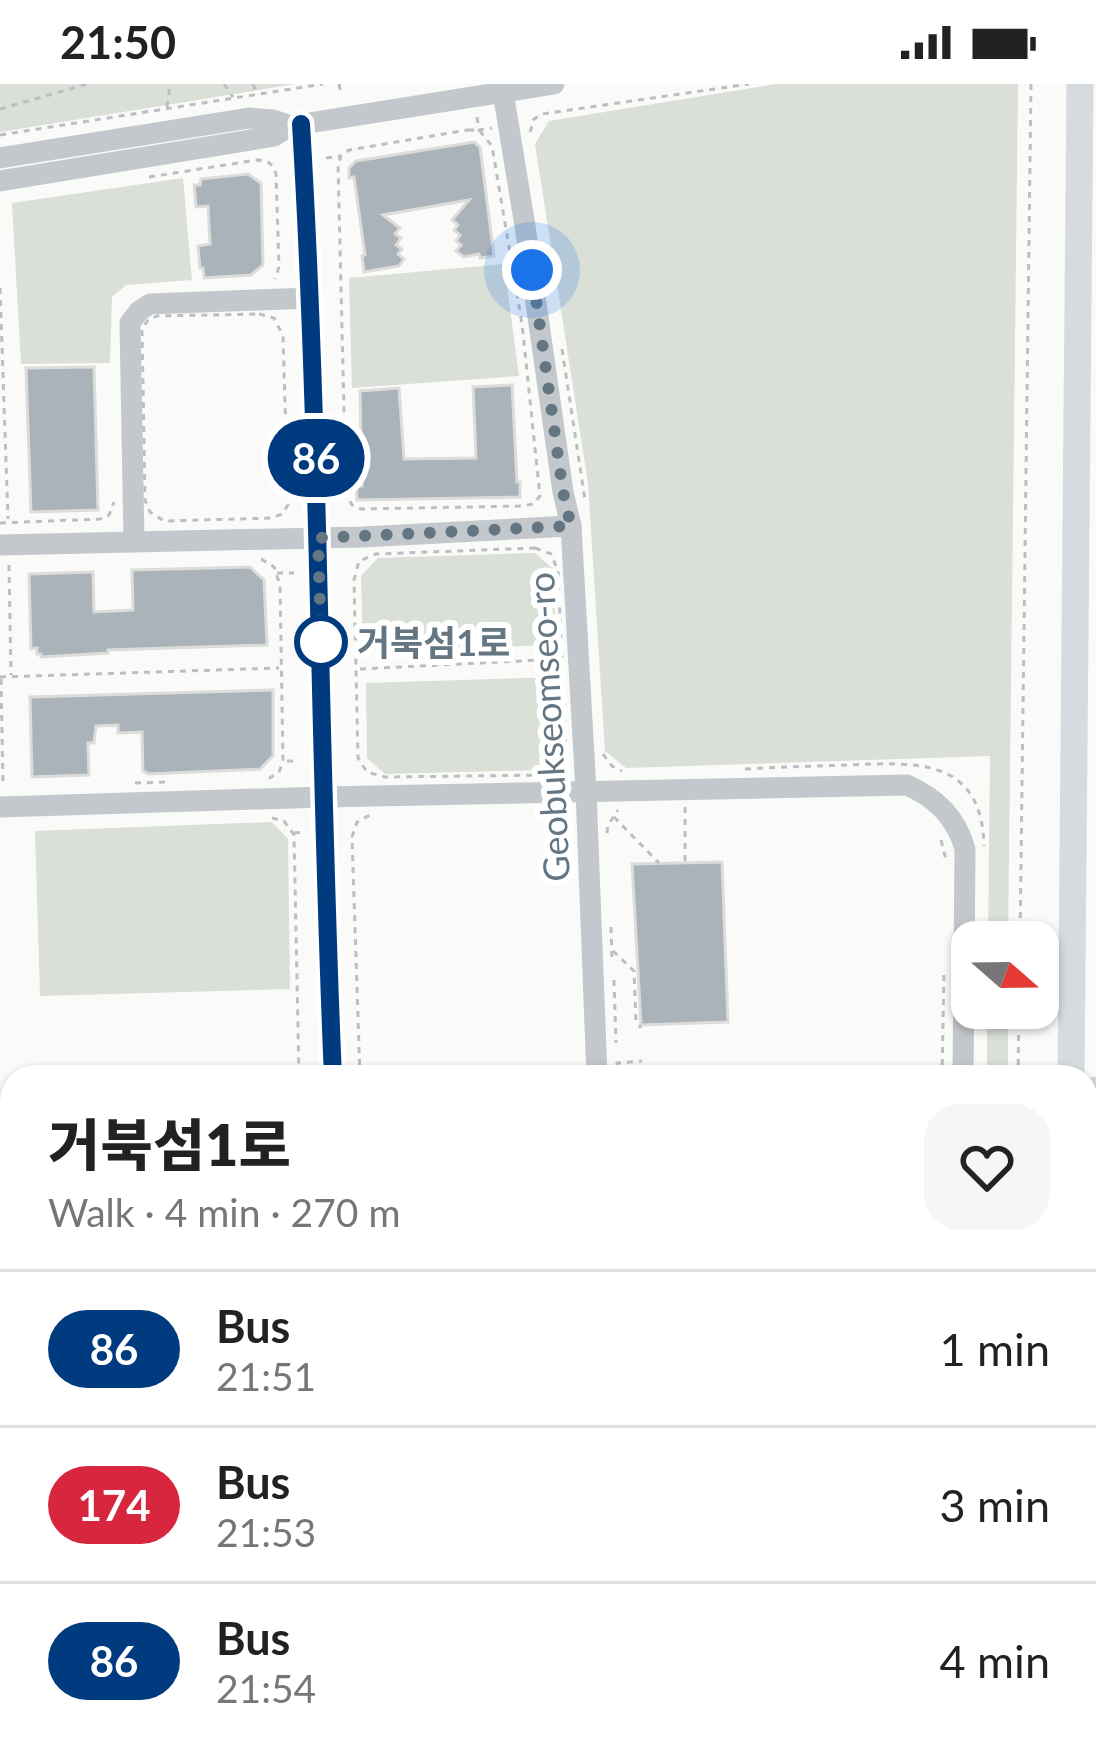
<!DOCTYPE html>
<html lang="en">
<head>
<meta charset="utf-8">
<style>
  :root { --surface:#fff; --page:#f6f6f6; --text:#222; --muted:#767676; --line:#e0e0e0 }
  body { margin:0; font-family:Lato,"Noto Sans KR",sans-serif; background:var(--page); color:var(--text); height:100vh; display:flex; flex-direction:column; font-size:45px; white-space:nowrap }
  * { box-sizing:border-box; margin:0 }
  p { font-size:39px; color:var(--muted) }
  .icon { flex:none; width:66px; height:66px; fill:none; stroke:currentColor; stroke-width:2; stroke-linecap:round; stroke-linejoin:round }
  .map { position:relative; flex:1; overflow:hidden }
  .panel { position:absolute; left:0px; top:981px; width:1098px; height:699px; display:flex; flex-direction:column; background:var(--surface); border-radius:36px 36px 0 0; box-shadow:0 3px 9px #0004 }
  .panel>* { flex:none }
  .badge { padding:0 24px; border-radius:39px; font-size:42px; line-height:78px }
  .needle { width:78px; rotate:110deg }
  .buttons { position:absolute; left:951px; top:837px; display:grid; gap:24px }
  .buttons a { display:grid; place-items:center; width:108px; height:108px; border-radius:24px; background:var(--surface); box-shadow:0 3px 9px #0004; font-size:60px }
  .you { position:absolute; width:60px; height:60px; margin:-30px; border:9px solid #fff; border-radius:50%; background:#1a73e8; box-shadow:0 0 0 18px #1a73e833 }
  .map>.badge { position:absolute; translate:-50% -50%; box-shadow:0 0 0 6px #fff }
  .round { display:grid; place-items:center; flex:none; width:126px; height:126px; border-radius:36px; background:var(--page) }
  .overview { display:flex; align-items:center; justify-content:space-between; height:204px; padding:0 48px }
  h1 { font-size:57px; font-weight:800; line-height:90px }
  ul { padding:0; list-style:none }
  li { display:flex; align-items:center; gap:36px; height:156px; padding:0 48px; border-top:3px solid var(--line) }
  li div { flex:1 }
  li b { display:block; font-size:45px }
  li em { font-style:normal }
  li .badge { min-width:132px; font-weight:700; text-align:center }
  .status { display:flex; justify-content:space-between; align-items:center; height:84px; padding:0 60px; background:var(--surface); direction:ltr }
  .status svg { height:33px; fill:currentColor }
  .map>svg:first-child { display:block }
  .green { fill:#dadfd7 }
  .building { fill:#aab3b9; stroke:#dcdcda; stroke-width:3 }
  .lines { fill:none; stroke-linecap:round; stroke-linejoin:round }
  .path { stroke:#bbbfc2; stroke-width:3; stroke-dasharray:6 6; stroke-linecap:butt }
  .minor { stroke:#c3c8cc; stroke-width:21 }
  .major { stroke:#d6dbdf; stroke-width:27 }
  .line-casing { stroke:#fff; stroke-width:27 }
  .line { stroke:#003b80; stroke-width:18 }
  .walk { stroke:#657683; stroke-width:12; stroke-dasharray:0 21.6 }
  .stop-dot { fill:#fff; stroke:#003b80; stroke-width:6 }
  .labels { text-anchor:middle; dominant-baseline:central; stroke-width:12; stroke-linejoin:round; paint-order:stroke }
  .stop-label { font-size:36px; font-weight:bold; fill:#657683; stroke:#fff; text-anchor:start }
  .street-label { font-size:36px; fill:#657683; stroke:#fff }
</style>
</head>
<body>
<div class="status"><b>21:50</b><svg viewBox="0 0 49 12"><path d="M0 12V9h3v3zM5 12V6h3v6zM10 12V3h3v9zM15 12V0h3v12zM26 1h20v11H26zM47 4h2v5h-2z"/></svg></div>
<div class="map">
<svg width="1096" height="1679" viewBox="0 0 1096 1679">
  <rect width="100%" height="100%" fill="#fafaf8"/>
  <!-- green -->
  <g class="green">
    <path d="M0,0H296L0,48Z"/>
    <path d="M776,0H1018L1008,858H988L990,672L626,684L605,667L588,399L535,60L549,37Z"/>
    <path d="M183,94L192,196L126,201L112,213L110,279L21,280L12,119Z"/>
    <path d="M504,180L519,292L352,304L349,194Z"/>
    <path d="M535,469L552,484L557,561L363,567L361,492L378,474Z"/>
    <path d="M559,593L562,666L543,686L385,690L367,674L366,599Z"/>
    <path d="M272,738L288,755L290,905L40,912L35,747Z"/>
    <rect x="987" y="924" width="21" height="69"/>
    <path d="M26,1668H332L333,1679H9Z"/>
    <path d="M374,1668H928V1679H375Z"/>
  </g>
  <!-- building -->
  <g class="building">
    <path d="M474,58L480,63L494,172L480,174L479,170L464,173L456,167L461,161L456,157L460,151L454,146L458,141L452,136L469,116L383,131L400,144L395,150L401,154L396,161L402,165L398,170L404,175L399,182L364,188L362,172L365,171L354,93L349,94V84L356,77Z"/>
    <path d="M248,90L261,99L263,181L251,191L204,194L203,184H200L198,162L210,160L208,122L196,123L194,101H200L201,95Z"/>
    <path d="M94,283L98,426L31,428L26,284Z"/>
    <path d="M512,301L517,398H520V413L357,416L356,402H362L360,307L399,304L404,375L476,374L473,303Z"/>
    <path d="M250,483L264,496L267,561L108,566V569L41,573V570H37V564L31,565L29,490L93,488L94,528L133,526L132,486Z"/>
    <path d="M273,606V672L260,685L149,690L143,687L142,648L118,649V641L96,642L94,659H88L89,691L32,693L30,613Z"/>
    <path d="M722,778L728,938L641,941L632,780Z"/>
  </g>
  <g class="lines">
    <!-- path -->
    <g class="path">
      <path d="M224,0L233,13"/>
      <path d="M253,0L257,10"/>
      <path d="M339,0L341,11"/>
      <path d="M167,23L170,0"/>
      <path d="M0,25L87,0"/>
      <path d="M477,33L479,46L492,44"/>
      <path d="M468,46H479L492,62L522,240L540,412L533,420L522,422L361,425L352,421L346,410L338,80L341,72L349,66Z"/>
      <path d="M530,48L534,35L542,30L749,0"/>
      <path d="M0,51L323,0"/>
      <path d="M326,74L341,72"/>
      <path d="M149,93L257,76C268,76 272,79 276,90L279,183L275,195"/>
      <path d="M0,204L8,435"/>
      <path d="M259,230L274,234L283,252L288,421L282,430L272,434L164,437L150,428L145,416L142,245L148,236L157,232Z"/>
      <path d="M562,265L585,416"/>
      <path d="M0,439L100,435L109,431L114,418"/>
      <path d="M535,464L551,470L558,487L566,669L559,686L549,691L385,693L367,688L358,674L354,496L359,477L376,470Z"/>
      <path d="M261,475L274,483L280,501L283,677L279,688L268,695"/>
      <path d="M9,481L11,591"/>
      <path d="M277,489H294"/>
      <path d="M360,585L560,575"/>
      <path d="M0,593L279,584"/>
      <path d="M1,595L3,703"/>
      <path d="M603,670L612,682L622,687"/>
      <path d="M287,677H299"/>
      <path d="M745,685C780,683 814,682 848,681C917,678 982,674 984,762"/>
      <path d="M135,699L168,698"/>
      <path d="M685,723V779"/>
      <path d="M553,727L564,733L568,740"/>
      <path d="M614,733L659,779"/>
      <path d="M272,734L284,737L294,751L299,993"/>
      <path d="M294,749L305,748"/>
      <path d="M607,749L608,741L618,726"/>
      <path d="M941,756L946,776"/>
      <path d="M611,843L612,877"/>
      <path d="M1020,858L1031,0"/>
      <path d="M613,867L634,887L636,937L641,944"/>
      <path d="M614,896L616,959"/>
      <path d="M360,993L352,753L357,738L370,731"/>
      <path d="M617,993V979L642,977"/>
      <path d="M692,993L700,990L806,987V993"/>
      <path d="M942,993L944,887"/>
      <path d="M1018,993L1019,924"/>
      <path d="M0,1605L12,1597"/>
      <path d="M0,1678L16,1668"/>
      <path d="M1009,1679V1668"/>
    </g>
    <!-- minor -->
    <g class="minor">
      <path d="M503,8L525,142L563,408L571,442L586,707L597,993"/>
      <path d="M301,40C308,178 315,315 318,453C323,633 325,813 333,993"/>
      <path d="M0,74L249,34L273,36L290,42"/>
      <path d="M0,97L263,54L274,52L290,42L554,0"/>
      <path d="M134,457L130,239L139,227L150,220L311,214"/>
      <path d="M0,461L363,453L571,442"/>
      <path d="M0,723L324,713L907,701C936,714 956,733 965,765L963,993"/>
      <path d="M355,1668L356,1679"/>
      <path d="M950,1679V1668"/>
    </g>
    <!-- major -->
    <g class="major">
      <path d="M1071,993L1080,0"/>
      <path d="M0,1640L12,1632"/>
      <path d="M1065,1679V1668"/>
      <path d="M1091,1679L1096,1006"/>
    </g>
  </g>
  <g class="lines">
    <!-- line casing -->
    <g class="line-casing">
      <path id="line" d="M301,40C320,358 319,676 333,993"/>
    </g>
    <!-- line -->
    <use href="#line" class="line"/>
    <!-- walk -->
    <path class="walk" d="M321,558L318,454L571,442L563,408L532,186"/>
  </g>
  <!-- markers -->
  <circle class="stop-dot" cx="321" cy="558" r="24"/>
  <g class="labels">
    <!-- stop labels -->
    <g class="stop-label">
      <text x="357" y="558">거북섬1로</text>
    </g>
    <!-- street labels -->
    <g class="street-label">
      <text transform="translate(548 643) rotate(-93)">Geobukseomseo-ro</text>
    </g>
  </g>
</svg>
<div class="buttons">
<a><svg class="needle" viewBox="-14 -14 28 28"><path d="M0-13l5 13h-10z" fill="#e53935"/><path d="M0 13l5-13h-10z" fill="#767676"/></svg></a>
</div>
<div class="you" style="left:532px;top:186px"></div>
<b class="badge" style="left:316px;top:374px;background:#003b80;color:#fff">86</b>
<section class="panel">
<div class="overview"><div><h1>거북섬1로</h1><p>Walk · 4 min · 270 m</p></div><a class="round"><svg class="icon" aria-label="heart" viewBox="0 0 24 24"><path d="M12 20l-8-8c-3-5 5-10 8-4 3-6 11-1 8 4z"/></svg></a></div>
<ul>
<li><span class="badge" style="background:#003b80;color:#fff">86</span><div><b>Bus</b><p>21:51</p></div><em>1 min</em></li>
<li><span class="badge" style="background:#d7263d;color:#fff">174</span><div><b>Bus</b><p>21:53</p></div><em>3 min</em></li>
<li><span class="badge" style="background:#003b80;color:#fff">86</span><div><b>Bus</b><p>21:54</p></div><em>4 min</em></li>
</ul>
</section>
</div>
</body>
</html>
